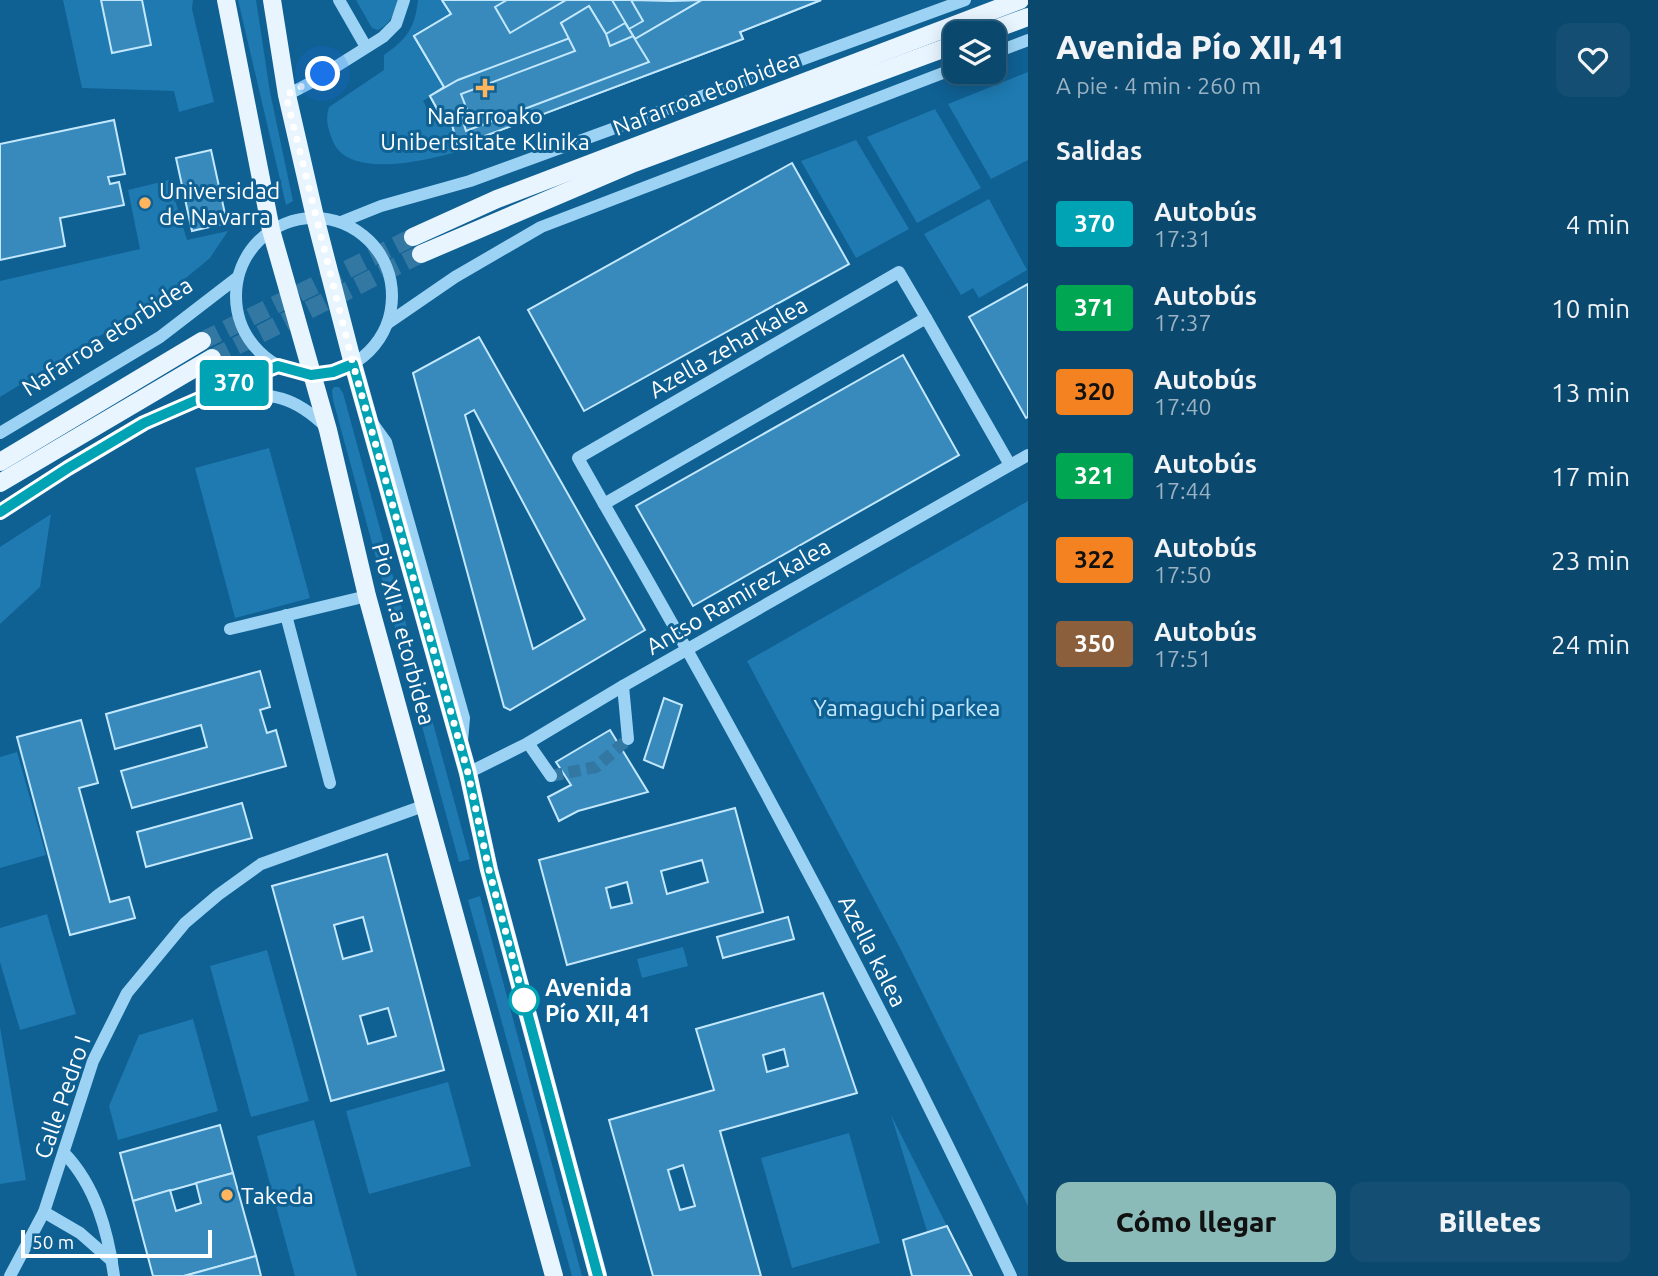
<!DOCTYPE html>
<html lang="es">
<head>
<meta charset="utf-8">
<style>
  :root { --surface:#0b486e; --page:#144f73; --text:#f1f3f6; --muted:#9ab2c2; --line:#2b6081; --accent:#8bbbb9 }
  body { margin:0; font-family:Ubuntu,sans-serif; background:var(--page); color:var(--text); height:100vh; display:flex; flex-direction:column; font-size:26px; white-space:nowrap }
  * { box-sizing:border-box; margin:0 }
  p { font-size:23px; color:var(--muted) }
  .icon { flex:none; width:38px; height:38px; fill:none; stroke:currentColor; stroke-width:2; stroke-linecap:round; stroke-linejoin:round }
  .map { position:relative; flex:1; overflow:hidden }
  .details { display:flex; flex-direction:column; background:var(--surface); width:630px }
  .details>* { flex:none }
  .badge { padding:0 14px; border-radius:5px; font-size:24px; line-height:46px }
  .controls { position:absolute; left:943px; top:21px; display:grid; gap:14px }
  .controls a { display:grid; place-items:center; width:63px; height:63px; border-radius:14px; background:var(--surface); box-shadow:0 4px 18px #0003,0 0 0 2px var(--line); font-size:35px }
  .scale { position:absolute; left:21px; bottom:18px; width:191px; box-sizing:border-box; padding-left:7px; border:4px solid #fff; border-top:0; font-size:19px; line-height:24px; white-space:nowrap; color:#fff; -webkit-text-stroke:5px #0f6093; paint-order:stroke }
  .you { position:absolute; width:35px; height:35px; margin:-18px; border:5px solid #fff; border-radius:50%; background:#1a73e8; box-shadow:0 0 0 10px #1a73e833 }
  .map>.badge { position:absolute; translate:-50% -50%; box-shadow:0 0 0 4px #fff }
  h2 { padding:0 28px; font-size:26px; line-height:63px }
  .round { display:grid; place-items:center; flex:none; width:74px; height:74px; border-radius:14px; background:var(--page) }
  .summary { display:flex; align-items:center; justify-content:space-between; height:119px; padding:0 28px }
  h1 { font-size:33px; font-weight:800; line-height:52px }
  .cta { display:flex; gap:14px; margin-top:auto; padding:14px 28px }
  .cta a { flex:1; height:80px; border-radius:14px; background:var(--accent); color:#111; font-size:28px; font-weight:800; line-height:80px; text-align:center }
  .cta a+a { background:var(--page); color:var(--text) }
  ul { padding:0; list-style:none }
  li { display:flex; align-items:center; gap:21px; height:84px; padding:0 28px }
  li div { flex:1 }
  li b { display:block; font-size:26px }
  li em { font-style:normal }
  li .badge { min-width:77px; font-weight:700; text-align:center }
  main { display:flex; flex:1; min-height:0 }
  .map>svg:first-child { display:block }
  .green { fill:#1e7ab1 }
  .building { fill:#388abc; stroke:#c3e8fe; stroke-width:2; fill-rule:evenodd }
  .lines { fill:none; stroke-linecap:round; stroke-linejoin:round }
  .minor-tunnel { stroke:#3378a3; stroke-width:12; stroke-dasharray:12 6; stroke-linecap:butt }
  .major-tunnel { stroke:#3378a3; stroke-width:18; stroke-dasharray:18 9; stroke-linecap:butt }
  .minor { stroke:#9cd3f4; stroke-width:12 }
  .major { stroke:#e8f5ff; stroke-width:18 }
  .line-casing { stroke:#fff; stroke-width:16 }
  .line { stroke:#00a3b4; stroke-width:10 }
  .walk { stroke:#fff; stroke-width:7; stroke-dasharray:0 12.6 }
  .poi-dot { fill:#ffb45e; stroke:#0f6093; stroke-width:2.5 }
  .stop-dot { fill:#fff; stroke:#00a3b4; stroke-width:3.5 }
  .labels { text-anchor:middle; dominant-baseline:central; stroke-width:6; stroke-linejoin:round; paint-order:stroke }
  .street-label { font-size:23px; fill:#fff; stroke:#0f6093 }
  .poi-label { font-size:23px; fill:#fff; stroke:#0f6093; text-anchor:start }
  .park-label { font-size:23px; fill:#c3e8fe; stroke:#0f6093 }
  .stop-label { font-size:23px; font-weight:bold; fill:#fff; stroke:#0f6093; text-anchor:start }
</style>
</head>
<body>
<main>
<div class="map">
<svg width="1028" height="1276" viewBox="0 0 1028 1276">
  <rect width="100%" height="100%" fill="#0f6093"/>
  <!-- green -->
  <g class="green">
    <path d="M63,0H101L112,53L151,44L142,0H193L192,9L214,102L179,112L174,91L82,88Z"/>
    <path d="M238,0H256L270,92L293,201L286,205Z"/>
    <path d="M356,0H398C394,13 391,24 378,30L372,28Z"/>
    <path d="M418,0H442L451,14L444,87L423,101L433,118L449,114L460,151C428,160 346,181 332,139C328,128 325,119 329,107L384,70V55C407,39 415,28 418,0Z"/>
    <path d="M1028,72V160L991,179L948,104Z"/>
    <path d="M935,109L981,188L917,223L867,137Z"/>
    <path d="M856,140L909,229L856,258L801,161Z"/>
    <path d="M169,180L187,240L228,231L210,258L163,297L0,397V281L140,249L128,190Z"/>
    <path d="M989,199L1027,270L979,298L973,288L961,295L924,234Z"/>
    <path d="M334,387H339L343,393L470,859L459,862L333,400L332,390Z"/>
    <path d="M269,448L310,598L235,618L195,468Z"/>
    <path d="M1028,501V1206L901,950L747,661Z"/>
    <path d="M51,514L40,587L0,624V547Z"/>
    <path d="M17,752L46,855L0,868V757Z"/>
    <path d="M480,896L582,1276H572L468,900Z"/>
    <path d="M47,914L76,1014L20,1030L0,962V928Z"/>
    <path d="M683,947L688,966L642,978L637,959Z"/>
    <path d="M267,950L309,1101L251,1117L210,966Z"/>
    <path d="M193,1019L218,1111L118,1140L109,1106L139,1035Z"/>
    <path d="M0,1027L26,1180L0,1184Z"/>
    <path d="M448,1082L471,1166L369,1194L346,1111Z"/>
    <path d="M891,1115L947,1226L927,1231Z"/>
    <path d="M314,1120L357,1276H295L257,1136Z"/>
    <path d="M849,1133L880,1243L792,1268L761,1158Z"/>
  </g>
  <!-- building -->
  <g class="building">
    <path d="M101,0H142L151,45L112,53Z"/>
    <path d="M442,0H612L625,23L606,34L589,6L561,23L570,38L458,80L444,87L414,36L451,14Z"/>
    <path d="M442,0H821L740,32L743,39L458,146L449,114L441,116L430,96L444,87L414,36L451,14Z"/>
    <path d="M507,0H566L510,33L495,7Z"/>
    <path d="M612,0H702L635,39Z"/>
    <path d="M631,0L671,1L702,0L635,39L629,29L643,21Z"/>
    <path d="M702,0H821L740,32L743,39L458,146L449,114L441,116L430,96L458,80L570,38L561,23L589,6L606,34L625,23L635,39Z"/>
    <path d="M589,6L606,34L610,46L633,36L649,62L466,131L462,118L469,115L461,94L575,51L561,23Z"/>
    <path d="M114,120L125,174L108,177L110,184L119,182L124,205L60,218L65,246L0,260V144Z"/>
    <path d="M211,150L227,223L192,231L176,158Z"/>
    <path d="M792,163L849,264L584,411L528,310Z"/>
    <path d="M1028,284V417L1026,418L969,317Z"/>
    <path d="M479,337L645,630L510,710L504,707L413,373ZM474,410L585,619L533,649L465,415Z"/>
    <path d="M903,355L959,455L693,606L636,506Z"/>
    <path d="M260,671L270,707L260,710L267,733L276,730L286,766L132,808L121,771L207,747L201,725L115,749L106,714Z"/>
    <path d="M664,698L682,705L663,768L644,760Z"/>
    <path d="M81,720L98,783L79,788L110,902L129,897L135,918L70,935L17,737Z"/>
    <path d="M610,730L648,792L578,811L559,821L548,797L571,785L556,762Z"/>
    <path d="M242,803L252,838L146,867L137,832Z"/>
    <path d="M735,808L763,912L567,965L539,860ZM702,860L708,882L667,894L661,871ZM627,882L632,903L611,908L606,888Z"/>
    <path d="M387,854L444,1070L331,1101L272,886ZM363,917L372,951L343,959L334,925ZM388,1008L396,1036L368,1044L360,1016Z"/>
    <path d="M788,917L794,939L723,958L717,937Z"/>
    <path d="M823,993L857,1093L720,1131L761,1276H653L609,1120L714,1090L696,1029ZM784,1049L788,1066L767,1072L763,1055ZM683,1165L695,1206L680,1210L668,1170Z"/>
    <path d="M220,1125L233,1173L133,1201L120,1153Z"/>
    <path d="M233,1173L256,1256L184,1276H153L133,1201L170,1190L176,1211L201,1203L196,1183Z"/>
    <path d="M947,1226L972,1276H912L903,1240Z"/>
    <path d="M256,1256L261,1276H184Z"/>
  </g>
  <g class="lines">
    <!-- minor-tunnel -->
    <path class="minor-tunnel" d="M551,776L596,767L628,739"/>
    <!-- major-tunnel -->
    <g class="major-tunnel">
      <path d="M202,341L413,237"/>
      <path d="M212,358L421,254"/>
    </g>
    <!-- minor -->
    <g class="minor">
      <path d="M339,0L366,47"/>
      <path d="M994,53L1028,40"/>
      <path d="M287,95L310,83L383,37L396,24L404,0"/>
      <circle cx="314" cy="296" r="78"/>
      <path d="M341,222L381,206L470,181L965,0"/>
      <path d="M388,323L455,277L541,227L956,68"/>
      <path d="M212,395C265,396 286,388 327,428"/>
      <path d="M373,424L386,442L464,718L462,741"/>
      <path d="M0,433L160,337L238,277"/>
      <path d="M1010,465L926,318L604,504C750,756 886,1013 1011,1276"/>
      <path d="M604,504L578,458L899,272L926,318"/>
      <path d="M0,512L68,468L144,423L278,366"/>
      <path d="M286,615L330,783"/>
      <path d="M230,629L367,596"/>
      <path d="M623,686L628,739"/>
      <path d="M528,743L551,776"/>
      <path d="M468,773L528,743L623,686L1028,455"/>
      <path d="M64,1153C96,1186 108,1232 114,1276"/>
      <path d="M44,1212L80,1233L112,1261"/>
      <path d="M10,1276L44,1212L93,1061L127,993L185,923L218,895L261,864L426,805"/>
    </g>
    <!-- major -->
    <g class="major">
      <path d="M226,0L271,230L328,430L367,596L554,1276"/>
      <path d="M272,0L287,95L315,217L353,364L468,773L489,870L598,1276"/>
      <path d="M984,33L1028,17"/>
      <path d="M413,237L497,199L1020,0"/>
      <path d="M421,254L634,163L956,44"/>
      <path d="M0,462L202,341"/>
      <path d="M0,483L212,358"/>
    </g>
  </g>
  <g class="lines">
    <!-- line casing -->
    <g class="line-casing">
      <path id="line" d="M0,512L68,468L144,423L238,382L278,366L311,375L333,372L353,364L468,773L489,870L598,1276"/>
    </g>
    <!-- line -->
    <use href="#line" class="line"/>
    <!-- walk -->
    <path class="walk" d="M323,74L286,95L289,108L353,364L468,773L489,870L524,1000"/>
  </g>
  <!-- markers -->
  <g class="poi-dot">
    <path d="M481.5 77.5h7v7h7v7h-7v7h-7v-7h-7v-7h7z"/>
    <circle cx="145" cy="203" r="7"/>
    <circle cx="227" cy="1195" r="7"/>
  </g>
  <circle class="stop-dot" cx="524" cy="1000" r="14"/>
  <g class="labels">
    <!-- street labels -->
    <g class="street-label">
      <text transform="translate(706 93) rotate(-21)">Nafarroa etorbidea</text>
      <text transform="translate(107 336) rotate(-33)">Nafarroa etorbidea</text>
      <text transform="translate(728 347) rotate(-30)">Azella zeharkalea</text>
      <text transform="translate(738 596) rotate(-30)">Antso Ramirez kalea</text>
      <text transform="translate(404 634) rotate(75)">Pio XII.a etorbidea</text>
      <text transform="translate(873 951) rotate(63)">Azella kalea</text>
      <text transform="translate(62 1097) rotate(-71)">Calle Pedro I</text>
    </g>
    <!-- poi labels -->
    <g class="poi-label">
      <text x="485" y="115" text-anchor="middle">Nafarroako<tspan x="485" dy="26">Unibertsitate Klinika</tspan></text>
      <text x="159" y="190">Universidad<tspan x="159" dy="26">de Navarra</tspan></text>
      <text x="241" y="1195">Takeda</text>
    </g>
    <!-- park labels -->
    <g class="park-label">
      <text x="907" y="707">Yamaguchi parkea</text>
    </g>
    <!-- stop labels -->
    <g class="stop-label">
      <text x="545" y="987">Avenida<tspan x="545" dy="26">Pío XII, 41</tspan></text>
    </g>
  </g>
</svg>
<div class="controls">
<a><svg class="icon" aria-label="layers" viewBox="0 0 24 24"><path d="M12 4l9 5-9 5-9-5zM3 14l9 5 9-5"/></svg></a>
</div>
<div class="scale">50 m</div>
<div class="you" style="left:323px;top:74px"></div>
<b class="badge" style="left:234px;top:383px;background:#00a3b4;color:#fff">370</b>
</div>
<section class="details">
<div class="summary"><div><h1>Avenida Pío XII, 41</h1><p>A pie · 4 min · 260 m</p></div><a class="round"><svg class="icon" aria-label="heart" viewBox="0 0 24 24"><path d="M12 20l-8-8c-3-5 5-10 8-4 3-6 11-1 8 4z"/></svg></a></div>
<h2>Salidas</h2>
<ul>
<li><span class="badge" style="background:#00a3b4;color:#fff">370</span><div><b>Autobús</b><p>17:31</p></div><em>4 min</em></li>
<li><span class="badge" style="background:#00a651;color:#fff">371</span><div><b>Autobús</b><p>17:37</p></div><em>10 min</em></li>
<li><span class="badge" style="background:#f58220;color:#111">320</span><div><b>Autobús</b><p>17:40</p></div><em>13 min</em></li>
<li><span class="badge" style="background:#00a651;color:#fff">321</span><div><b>Autobús</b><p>17:44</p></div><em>17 min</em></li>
<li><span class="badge" style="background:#f58220;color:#111">322</span><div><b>Autobús</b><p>17:50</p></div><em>23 min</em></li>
<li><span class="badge" style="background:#8b5e3c;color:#fff">350</span><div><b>Autobús</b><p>17:51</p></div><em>24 min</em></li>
</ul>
<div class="cta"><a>Cómo llegar</a><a>Billetes</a></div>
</section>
</main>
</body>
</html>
